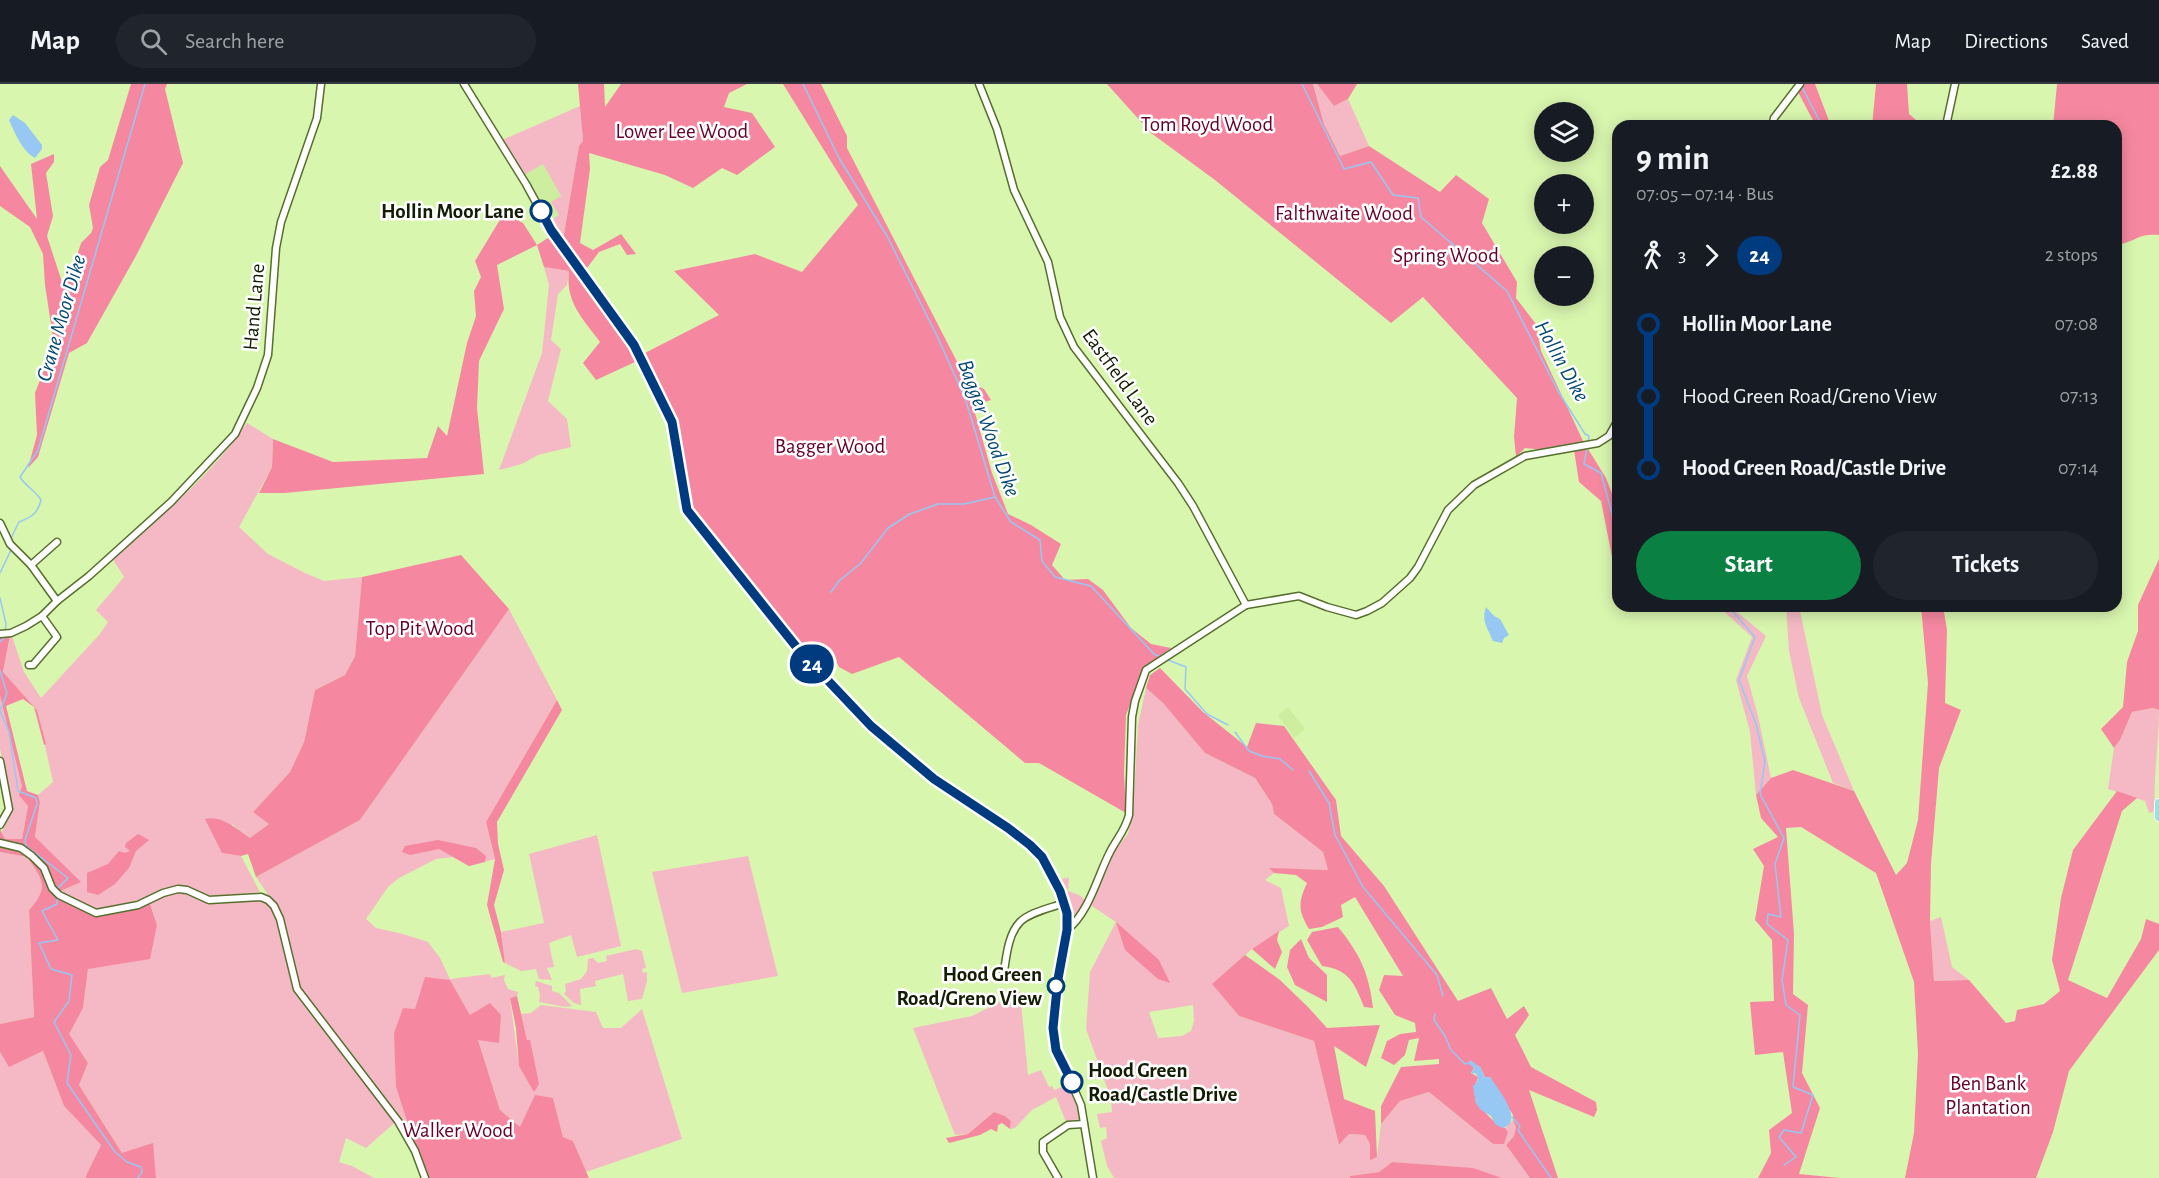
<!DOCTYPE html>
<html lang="en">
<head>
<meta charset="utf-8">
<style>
  :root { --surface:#171b24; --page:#20242c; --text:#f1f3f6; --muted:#9ea1a6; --line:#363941; --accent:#0b8043 }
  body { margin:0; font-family:"Alegreya Sans",sans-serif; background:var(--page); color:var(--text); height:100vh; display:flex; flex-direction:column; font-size:22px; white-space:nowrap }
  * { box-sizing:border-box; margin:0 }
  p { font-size:20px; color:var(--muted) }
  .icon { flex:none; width:33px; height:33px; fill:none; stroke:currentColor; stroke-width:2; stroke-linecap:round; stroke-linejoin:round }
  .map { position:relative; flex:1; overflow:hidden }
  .panel { position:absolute; left:1612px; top:36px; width:510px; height:492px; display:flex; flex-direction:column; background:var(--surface); border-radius:18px; box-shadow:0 3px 15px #0003 }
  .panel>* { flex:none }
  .badge { padding:0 12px; border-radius:20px; font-size:21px; line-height:39px }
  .tools { position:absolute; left:1534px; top:18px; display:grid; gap:12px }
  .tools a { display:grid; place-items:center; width:60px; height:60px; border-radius:50%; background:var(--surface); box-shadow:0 3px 15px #0003; font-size:30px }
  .map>.badge { position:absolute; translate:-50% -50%; box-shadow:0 0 0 3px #fff }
  .legs { display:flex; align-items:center; gap:9px; height:66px; padding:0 24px; font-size:20px }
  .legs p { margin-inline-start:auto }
  .summary { display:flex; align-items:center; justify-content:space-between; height:102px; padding:0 24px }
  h1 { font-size:33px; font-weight:700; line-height:45px }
  .primary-button { display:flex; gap:12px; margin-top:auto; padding:12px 24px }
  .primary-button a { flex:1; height:69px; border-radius:36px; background:var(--accent); color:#fff; font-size:24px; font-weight:700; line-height:69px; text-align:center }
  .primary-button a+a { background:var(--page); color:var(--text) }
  ul { padding:0 24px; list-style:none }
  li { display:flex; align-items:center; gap:21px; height:72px; font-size:22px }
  li i { display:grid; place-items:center; width:9px; height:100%; margin:0 8px; background:currentColor }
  li i::after { content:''; width:15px; height:15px; margin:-8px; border:4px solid; border-radius:50%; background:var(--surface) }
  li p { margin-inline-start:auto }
  li:first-child i { background:linear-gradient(#0000 50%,currentColor 0) }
  li:last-child i { background:linear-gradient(currentColor 50%,#0000 0) }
  header { display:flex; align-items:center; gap:36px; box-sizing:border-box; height:84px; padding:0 30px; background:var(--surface); border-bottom:2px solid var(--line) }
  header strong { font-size:28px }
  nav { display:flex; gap:33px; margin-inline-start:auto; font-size:21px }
  .search { width:420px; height:54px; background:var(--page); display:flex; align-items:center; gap:15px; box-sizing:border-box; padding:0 21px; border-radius:33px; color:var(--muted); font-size:22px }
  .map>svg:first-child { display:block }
  .built { fill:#cded9f }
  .green { fill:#f4b9c4; fill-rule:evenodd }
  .forest { fill:#f588a0 }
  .water { fill:#97c8f4 }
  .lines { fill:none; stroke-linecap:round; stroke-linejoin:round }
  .stream { stroke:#97c8f4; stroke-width:1.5 }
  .minor-casing { stroke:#576f2d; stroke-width:9 }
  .major-casing { stroke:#fff; stroke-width:10 }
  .minor { stroke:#fff; stroke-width:6 }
  .major { stroke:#98e3dc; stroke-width:8 }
  .line-1-casing { stroke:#fff; stroke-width:14 }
  .line-1 { stroke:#003b80; stroke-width:9 }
  .stop-1-dot { fill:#fff; stroke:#003b80; stroke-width:3 }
  .labels { text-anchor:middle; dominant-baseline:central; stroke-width:5; stroke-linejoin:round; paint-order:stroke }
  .park-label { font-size:21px; fill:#67002a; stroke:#fff }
  .stop-label { font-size:21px; font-weight:bold; fill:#131d03; stroke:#fff; text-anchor:end }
  .street-label { font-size:21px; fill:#131d03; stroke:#fff }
  .water-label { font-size:22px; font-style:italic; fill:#034876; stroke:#fff }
</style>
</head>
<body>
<header>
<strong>Map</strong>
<div class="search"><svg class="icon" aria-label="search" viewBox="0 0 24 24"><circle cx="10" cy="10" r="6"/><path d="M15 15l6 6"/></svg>Search here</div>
<nav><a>Map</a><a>Directions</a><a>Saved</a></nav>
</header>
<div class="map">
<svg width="2159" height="1094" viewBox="0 0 2159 1094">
  <rect width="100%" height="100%" fill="#d9f6af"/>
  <!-- built -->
  <g class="built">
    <path d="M543,79L561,113L559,131L550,137L524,91Z"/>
    <path d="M1288,623L1305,645L1294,654L1278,631Z"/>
  </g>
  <!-- green -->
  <g class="green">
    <path d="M1313,0H1317L1334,22L1348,15L1369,62L1340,72L1324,40Z"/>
    <path d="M580,22L583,57L579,63L563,156L550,137L559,131L551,118L561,112L543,80L524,91L502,56Z"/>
    <path d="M544,183L569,187L567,201L558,210L551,256L561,265L548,317L567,335L571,363L538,371L522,380L499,386L542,269L549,201Z"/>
    <path d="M247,339L273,355L272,383L239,443L268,470L305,489L324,497L362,493L355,572L345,591L315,606L304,658L290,688L253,728L270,739L250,754L232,740L222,769L241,772L260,808L215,812L204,811L189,803H172L148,814L96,826L65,812L62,807L80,798L35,754L40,718L38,711L53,698L37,626L3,588L11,549L24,588L41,614L99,551L108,538L96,526L124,493L112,474C160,433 211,392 247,339Z"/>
    <path d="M1718,522H1735L1737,528L1766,552L1747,592L1758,632L1771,694L1756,711L1750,648L1736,596L1752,553Z"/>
    <path d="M1786,522H1799L1822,631L1854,707L1833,699L1799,614L1789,567Z"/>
    <path d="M509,525L557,616L486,738L495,775L469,782L453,773L436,775L399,794L388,803L366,835L376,844L403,850L428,858L440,874L450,895L490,890L491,894L505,891L504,896L508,905L518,908L517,912L510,914L519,982L530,956H527L521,930L531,929L541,921L596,928L603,944H621L642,925L682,1055L586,1088L573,1057L563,1053L553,1014L520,1043L500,1026L470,931L450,896L396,1003L411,1047H407L400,1034L366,1064L346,1054L339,1078L352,1082L374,1094H156L122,1069L79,1001L88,979L68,950L83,924L88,885L157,841L150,820C160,815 175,804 187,809C194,812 194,816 204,817L260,815L265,817L267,809L256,793L360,736Z"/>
    <path d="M1146,604L1163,619L1205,669L1255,694L1272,720L1274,730L1323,768L1329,786L1270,785L1274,789L1265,796L1281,804L1289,842L1252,865L1213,901L1239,932L1314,957L1339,1061L1349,1050L1365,1051L1370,1060V1075L1377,1073L1381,1040L1400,1017L1429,1008L1493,1060L1508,1049L1505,1044L1513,1036L1516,1043L1514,1052L1506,1061L1530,1094H1502L1473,1085L1392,1078L1379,1088L1350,1092V1094H1114L1107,1082L1101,1057L1107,1054L1106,1043L1100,1044L1097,1030L1112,1028L1111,1015L1086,945L1090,888L1116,838L1089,820L1097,808L1115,766L1128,750L1133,731L1138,641ZM1193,921L1194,937L1191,947L1182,952L1158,954L1149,928Z"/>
    <path d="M0,612L28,722L22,755H5L2,748L9,733L12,719L0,665Z"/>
    <path d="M2153,624L2159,626C2159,660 2153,693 2155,727L2149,729L2145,717L2108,705L2114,664L2120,656L2132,628Z"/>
    <path d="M597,751L621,862L577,873L571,851L549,859L554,883L547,884L552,896L539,895L536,885L521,887L505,879L501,848L544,839L529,770Z"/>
    <path d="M0,768L27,773C42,795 50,804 29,826L34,933L0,940Z"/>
    <path d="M748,772L778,892L682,909L652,788Z"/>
    <path d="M1069,794L1068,807L1079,811L1085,816L1074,836L1071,837L1062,806L1056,795Z"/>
    <path d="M1941,833L1952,883L1969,896L1934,897L1930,837Z"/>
    <path d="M636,865L642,867L646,884L642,885L643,889L647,888V897L642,915L628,917L623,890L595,897L596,902L580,905L581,921L574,919L564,910L566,907L565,900L581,895L587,887L588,875L593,874L598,879L607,877L606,872Z"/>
    <path d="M536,897L552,902V907L559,909L572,922L565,923L539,918L540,912L538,903L535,902Z"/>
    <path d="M1020,908L1028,991L1041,986L1049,1003L1052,1002L1054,1006L1069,1000L1079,1023V1035L1066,1038L1056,1013L1032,1026L1015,1044L1010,1045L1011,1037L1005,1032L994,1028L968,1050L955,1051L913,944L972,932Z"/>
    <path d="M43,967L64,1022L101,1061L86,1094H0V968L9,982Z"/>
  </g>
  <!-- forest -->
  <g class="forest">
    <path d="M131,0H167L165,5L183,79L137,170L87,259L69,269L38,373L28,384L37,351L35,309L54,260L45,201L43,170L30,143L0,122V82L37,135L31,80L54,70V78L46,89L53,132L47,152L62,198L74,181L81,159L91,149L93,144L89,121L100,83L108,76Z"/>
    <path d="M578,0H604L605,23L621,0H747L729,9L724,23L752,29L775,63L737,91L722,84L693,104L665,91L589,69L590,85L580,159L593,166L621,150L636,170L627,171L620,160L599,168L581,192L632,262L635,278L596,296L583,279L600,258C583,235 565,218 569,187L544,183L537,161L497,181L504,225L479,277L477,324L484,390L285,409H259L272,383L273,355L333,378L427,374L438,342L447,352L467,259L476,232L474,207L481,193L475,177L504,129L523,139L537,161L551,152L559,160L563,156L579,62L583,57Z"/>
    <path d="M783,0H821L847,52V64L967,297L984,305L991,316L973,322L992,389L1008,430L1031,441L1061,460L1052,481L1065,496L1088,495L1103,506L1131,544L1151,560L1171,564L1144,584L1126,631L1124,689L1126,729L1039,679H1025L899,573L852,590L839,583L834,573L823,571L820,581L801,563L691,426L677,337L641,271L719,231L674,187L755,170L802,188L858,121Z"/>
    <path d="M1107,0H1313L1324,40L1340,72L1369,62L1440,108L1456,91L1489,115L1482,139L1517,198L1516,214L1536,240L1541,267L1584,359L1543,366L1525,364L1516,373L1514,353L1517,314L1423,213L1391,239L1215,96L1151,49Z"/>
    <path d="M1317,0H1357L1348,15L1334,22Z"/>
    <path d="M1800,0H1815L1831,42H1816L1798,8Z"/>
    <path d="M1876,0H1907L1909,30L1923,42H1872Z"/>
    <path d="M2057,0H2159V151C2138,150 2140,155 2122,160V167L2117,170L2116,42H2053Z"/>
    <path d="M1588,365L1606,394L1618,425V476L1612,473L1601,417L1579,398L1574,366Z"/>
    <path d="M461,471L509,525L360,736L256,793L248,770L241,772L222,769L205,735C222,731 237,745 250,754L269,740L253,728L290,688L304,658L315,606L345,591L355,572L362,493Z"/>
    <path d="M2159,475V626L2153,624L2132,628L2120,656L2114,664L2101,645L2123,623L2127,578L2138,547V521Z"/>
    <path d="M1921,522H1943L1947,546L1945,619L1961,626L1939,684L1931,780L1930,837L1934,897L1969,896L2006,939L2015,937L2017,926L2044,920L2060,907L2052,876L2061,814L2073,766L2117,707L2137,714L2122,727L2068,896L2107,914L2141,855L2146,835L2159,840V866L2069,987L2053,1048L2036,1094H1905L1914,1049L1918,970L1914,898L1876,789L1801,743L1786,744L1794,850L1793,910L1808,921L1802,989L1820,1024L1799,1090L1840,1094H1758L1771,1069L1769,1046L1792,1029L1783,968L1755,971L1750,918L1774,917L1772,856L1755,836L1764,782L1753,765L1778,753L1761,734L1756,711L1771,694L1793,686L1854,707L1896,791L1907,779L1918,736L1928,599Z"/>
    <path d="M10,552L3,588L37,626L46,660L44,661L34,623L23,615L6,622L27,707L38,711L40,718L35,753L81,798L54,810L57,814L99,833L150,820L157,841L150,875L88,885L83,924L69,950L88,979L79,1001L122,1069L153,1059L156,1094H86V1092L101,1061L64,1022L43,967L9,983L0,968V940L34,933L29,826C50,803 42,795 27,773L0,768V745L5,755H22L28,722L19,711L22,702L0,612V554Z"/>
    <path d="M1160,584L1203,628L1247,663L1256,639L1284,642L1336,716L1341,752L1384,802L1458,917L1491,904L1507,935L1524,922L1529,931L1515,951L1531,983L1596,1018L1597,1026L1594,1033L1529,1006L1558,1094H1530L1506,1061L1514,1052L1516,1043L1513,1036V1031L1490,993H1485L1480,983L1469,977L1474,984L1471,989L1478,993L1474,1006L1476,1019C1485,1027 1495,1041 1505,1044L1508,1048L1504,1060H1493L1429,1008L1400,1017L1381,1040V1022L1401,983L1439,980V975L1414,977L1419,954L1409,956L1405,971L1394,981L1381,974L1387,957L1400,950L1416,948L1415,939L1395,931L1379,906L1384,891L1403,892L1355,813L1341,821L1343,833L1322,843L1309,845C1298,826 1298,819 1307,799L1296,791L1274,789L1269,784L1328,786L1323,768L1274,730L1272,720L1255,694L1205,669L1163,619L1146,604L1150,591Z"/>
    <path d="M557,616L562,626L497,738L498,760L504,786L494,821L501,848L505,879L503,878L487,821L495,775L486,738Z"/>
    <path d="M138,750L149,756L136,767L129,784L115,800L98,811L87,808V789L108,780L119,767L125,769L130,767L125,763L126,759Z"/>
    <path d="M438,756L476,764L486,772L485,778L469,782L439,765L410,771L402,768L405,762Z"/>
    <path d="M1116,838L1159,876L1170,899L1158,895L1125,866Z"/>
    <path d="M1338,843C1360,870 1369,889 1373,924L1364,923C1355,900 1349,885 1322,882L1307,856L1312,848Z"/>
    <path d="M1279,847L1277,856L1282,868L1275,885L1252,865Z"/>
    <path d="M1301,855L1309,874L1327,891V918L1295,901L1287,883L1290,866Z"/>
    <path d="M1245,871L1280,896L1308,923L1327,944L1380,941L1366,983L1334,962L1344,1015L1375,1027L1377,1073L1370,1076V1060L1365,1051L1349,1050L1339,1061L1314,957L1239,932L1212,900Z"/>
    <path d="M425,893L450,896L470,931L490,919L501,931L499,959L478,956L500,1026L520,1043L535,1011L553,1014L563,1053L573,1057L589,1094H429L407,1047L410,1046L396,1003L394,949L403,924L415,925Z"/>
    <path d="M517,912L527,956H530L539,1000L534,1008L519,982L516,944L510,914Z"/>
    <path d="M994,1028L1005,1032L1011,1037L1010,1045L1002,1039L998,1041L997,1048L991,1045L980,1051L949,1059L946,1054L968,1050Z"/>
    <path d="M1392,1078L1473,1084L1502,1094H1350V1092L1379,1088Z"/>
  </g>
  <!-- water -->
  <g class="water">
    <path d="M13,31L25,39L42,61V65L35,74C22,67 15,49 9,36Z"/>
    <path d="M1486,523L1494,532L1500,535L1509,551L1504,554L1502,559L1493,557C1488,544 1481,538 1486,523Z"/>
    <path d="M1470,976L1480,983L1485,993H1490C1498,1005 1526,1039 1502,1044L1495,1040L1491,1032L1480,1025L1476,1019L1473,1002L1477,998L1478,993L1475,989L1471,990L1474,984L1469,980Z"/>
  </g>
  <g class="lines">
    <!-- stream -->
    <g class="stream">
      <path d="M803,0L839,74L887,152L937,252L965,314L995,413L1011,438L1040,456L1042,477L1055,493L1091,502L1154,570L1161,573"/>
      <path d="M1302,0L1344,85L1371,78L1393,111L1418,114L1421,133L1507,207L1558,307L1585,350L1589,352L1588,359"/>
      <path d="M1802,3L1822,42"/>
      <path d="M1587,364L1584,380L1601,389L1618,452"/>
      <path d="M11,454L19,438C32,433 38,429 41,416C35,406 26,403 20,393L38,366L145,0"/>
      <path d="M0,489L11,466"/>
      <path d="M831,508L839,497L861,479L888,444L910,430L938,420H964L995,413"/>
      <path d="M0,514L6,540L5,548"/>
      <path d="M1728,522L1755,553L1739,596L1756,640L1765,678L1760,710L1784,754L1775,780L1781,833L1768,830L1767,840L1788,856L1782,896L1786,921L1800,931L1793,1003L1813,1011L1801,1049L1784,1046L1779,1053L1796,1073L1784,1081"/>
      <path d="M0,558L5,553"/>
      <path d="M1168,576L1186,583L1185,605L1207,630L1228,641"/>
      <path d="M0,587L7,609L0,627L9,648L18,707L36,714L37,720L25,756L26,762L68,794L57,805"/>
      <path d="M1235,648L1249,667L1262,672L1280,675L1293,686"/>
      <path d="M1309,687L1329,719L1335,751L1363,803L1437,891L1443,912"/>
      <path d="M0,756L25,762"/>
      <path d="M57,812V820L42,827L58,856L39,859L51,885L72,891L69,917L54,938L71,971L67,999L115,1068L127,1078L141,1083L142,1088L138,1094"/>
      <path d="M1435,930L1434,936L1445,952L1451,966L1465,980L1469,979"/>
      <path d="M1512,1033L1520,1042L1518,1046L1551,1094"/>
    </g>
    <!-- minor casing -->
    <g class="minor-casing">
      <g id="minor">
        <path d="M464,0L526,100L551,146L635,261L672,338L687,426L798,565L871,642L934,695L1008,744L1030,761L1042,773L1060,807L1068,837L1055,916L1053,956L1081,1021L1093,1094"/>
        <path d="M979,0L997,45L1014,106L1048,178L1060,233L1074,263L1178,399L1193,422L1246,521"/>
        <path d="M1772,42L1774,34L1800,0"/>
        <path d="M1946,42L1955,0"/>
        <path d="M0,439L10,460L31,481L57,517"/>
        <path d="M31,481L57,458"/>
        <path d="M0,550L11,549L26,542L42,532L57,517L89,492L171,418L235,350L257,304L268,271L276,164L281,138L317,34L321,0"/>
        <path d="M29,581H33L57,553L42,532"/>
        <path d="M0,677L9,725L0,741"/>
        <path d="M0,759L21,764L32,772L44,784L52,804L59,811L96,829L138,821L163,809L178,805L187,806L209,816L261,813L268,816L274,822L280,835L297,905L398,1037L415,1067L425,1094"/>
        <path d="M1067,846C1090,827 1097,793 1110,768C1117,754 1125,747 1129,731L1132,633L1135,617L1146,586L1246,521L1299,512L1327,523L1356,531L1367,527L1382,519L1410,494L1418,483L1448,426L1474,401L1525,372L1598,359L1609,352L1618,336"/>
        <path d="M1003,894C1006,877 1007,851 1020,838C1030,828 1051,824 1064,819"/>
        <path d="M1058,1094L1043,1068V1058L1068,1041L1084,1040"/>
      </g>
    </g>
    <!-- major casing -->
    <g class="major-casing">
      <path id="major" d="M2159,719V733"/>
    </g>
    <!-- minor -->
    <use href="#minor" class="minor"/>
    <!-- major -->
    <use href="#major" class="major"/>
  </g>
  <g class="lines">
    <!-- line-1 casing -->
    <g class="line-1-casing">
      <path id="line-1" d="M541,127L551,146L634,261L672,338L687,426L798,565L871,642L934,695L1008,744L1030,761L1042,773L1060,807L1067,829V846L1058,895L1053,944L1056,966L1072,998"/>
    </g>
    <!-- line-1 -->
    <use href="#line-1" class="line-1"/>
  </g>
  <!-- markers -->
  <g class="stop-1-dot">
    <circle cx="541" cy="127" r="10"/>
    <circle cx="1056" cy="902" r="8"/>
    <circle cx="1072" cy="998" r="10"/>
  </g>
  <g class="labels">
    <!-- park labels -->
    <g class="park-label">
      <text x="1207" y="40">Tom Royd Wood</text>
      <text x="682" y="47">Lower Lee Wood</text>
      <text x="1344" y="129">Falthwaite Wood</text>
      <text x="1446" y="171">Spring Wood</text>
      <text x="830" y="362">Bagger Wood</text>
      <text x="420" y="544">Top Pit Wood</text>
      <text x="1988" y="999">Ben Bank<tspan x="1988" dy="24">Plantation</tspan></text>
      <text x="458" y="1046">Walker Wood</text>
    </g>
    <!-- stop labels -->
    <g class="stop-label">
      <text x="524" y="127">Hollin Moor Lane</text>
      <text x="1042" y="890">Hood Green<tspan x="1042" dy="24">Road/Greno View</tspan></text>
      <text x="1088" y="986" text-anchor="start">Hood Green<tspan x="1088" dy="24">Road/Castle Drive</tspan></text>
    </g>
    <!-- street labels -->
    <g class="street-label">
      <text transform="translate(254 223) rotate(-85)">Hand Lane</text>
      <text transform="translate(1120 293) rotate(54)">Eastfield Lane</text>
    </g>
    <!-- water labels -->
    <g class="water-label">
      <text transform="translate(61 234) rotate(-74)">Crane Moor Dike</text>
      <text transform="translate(1562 277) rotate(61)">Hollin Dike</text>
      <text transform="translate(989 344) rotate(70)">Bagger Wood Dike</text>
    </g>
  </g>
</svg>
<div class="tools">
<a><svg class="icon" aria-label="layers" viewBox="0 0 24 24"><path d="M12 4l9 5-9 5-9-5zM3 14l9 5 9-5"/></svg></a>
<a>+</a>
<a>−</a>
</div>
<b class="badge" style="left:812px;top:580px;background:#003b80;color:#fff">24</b>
<section class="panel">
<div class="summary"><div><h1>9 min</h1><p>07:05 – 07:14 · Bus</p></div><b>£2.88</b></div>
<div class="legs"><svg class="icon" aria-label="walk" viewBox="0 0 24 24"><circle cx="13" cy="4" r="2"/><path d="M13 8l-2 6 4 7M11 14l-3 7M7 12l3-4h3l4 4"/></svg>3<svg class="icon" aria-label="forward" viewBox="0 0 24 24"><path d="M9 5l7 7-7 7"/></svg><b class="badge" style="background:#003b80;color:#fff">24</b><p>2 stops</p></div>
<ul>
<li><i style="color:#003b80"></i><b>Hollin Moor Lane</b><p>07:08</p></li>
<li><i style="color:#003b80"></i><span>Hood Green Road/Greno View</span><p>07:13</p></li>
<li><i style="color:#003b80"></i><b>Hood Green Road/Castle Drive</b><p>07:14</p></li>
</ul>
<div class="primary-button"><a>Start</a><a>Tickets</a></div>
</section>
</div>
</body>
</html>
